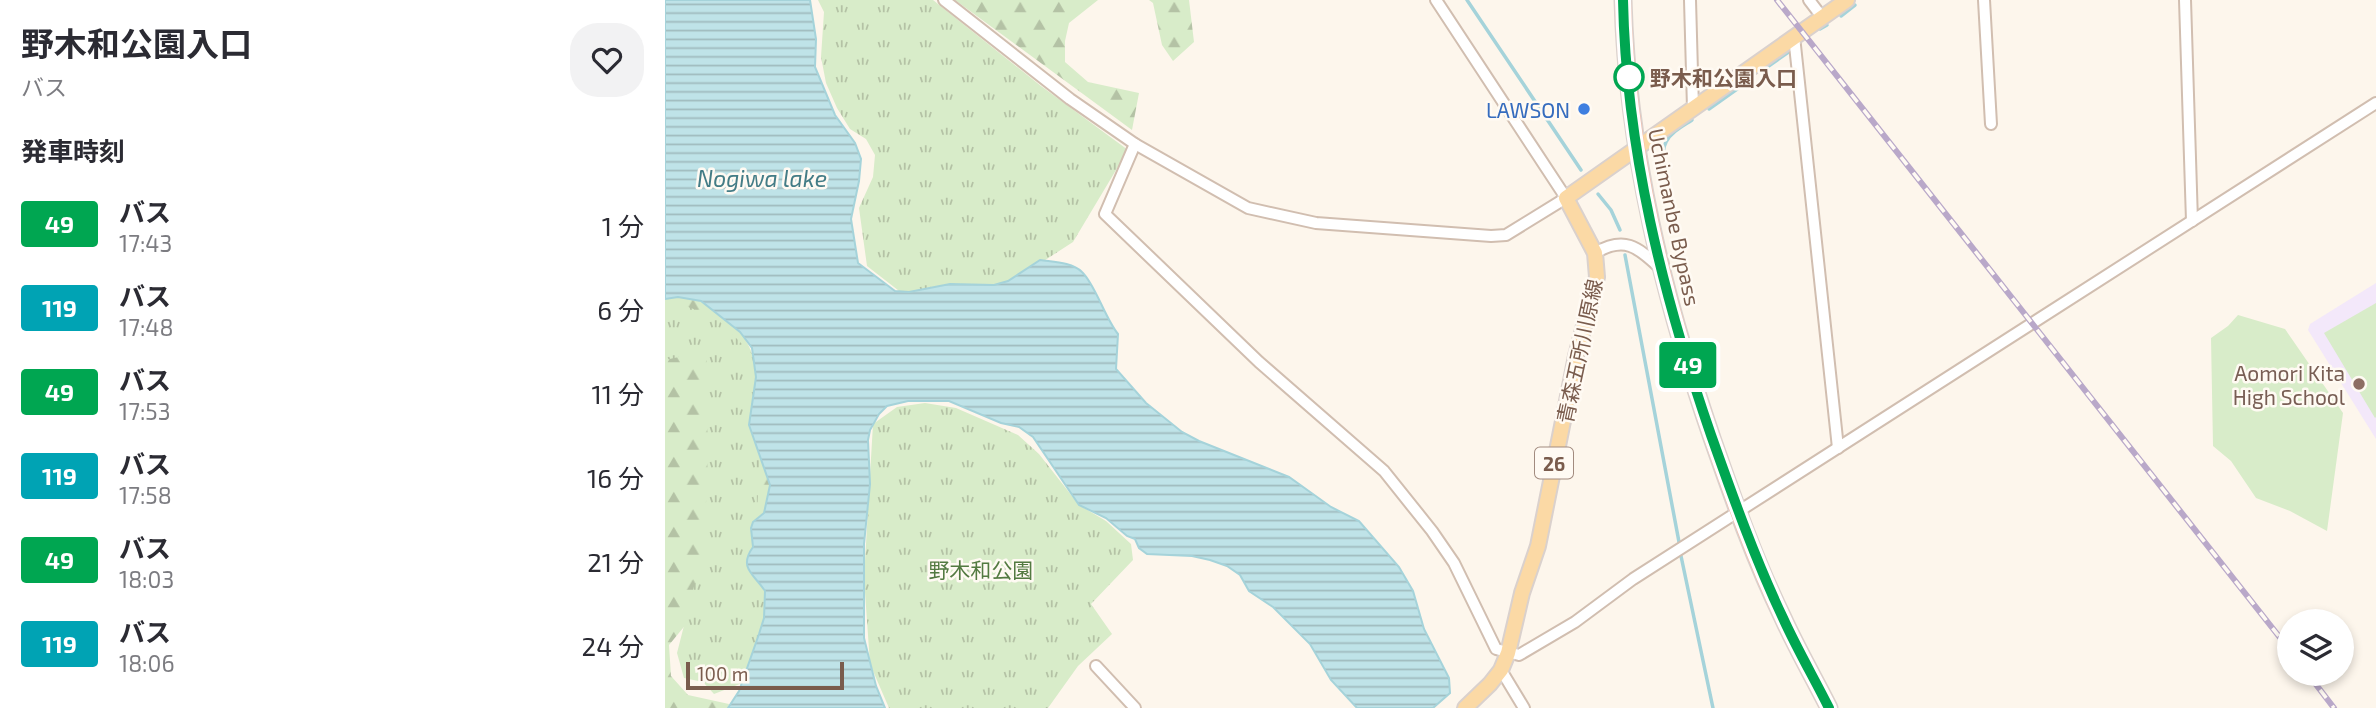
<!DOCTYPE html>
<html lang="ja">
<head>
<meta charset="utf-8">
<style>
  :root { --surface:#fff; --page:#f2f2f3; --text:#2b2b33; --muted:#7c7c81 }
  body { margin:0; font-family:"Exo 2","Noto Sans JP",sans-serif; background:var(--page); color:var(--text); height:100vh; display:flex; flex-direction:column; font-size:26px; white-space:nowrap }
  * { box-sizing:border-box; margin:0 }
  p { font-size:23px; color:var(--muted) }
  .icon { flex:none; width:38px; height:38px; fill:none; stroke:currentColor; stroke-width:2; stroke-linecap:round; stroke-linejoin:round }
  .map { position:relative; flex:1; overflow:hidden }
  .sheet { display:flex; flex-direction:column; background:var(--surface); width:665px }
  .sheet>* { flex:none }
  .badge { padding:0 14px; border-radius:5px; font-size:24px; line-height:46px }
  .buttons { position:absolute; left:1612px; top:609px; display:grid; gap:14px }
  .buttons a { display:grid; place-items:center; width:77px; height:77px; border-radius:50%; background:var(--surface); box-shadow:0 4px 10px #0003; font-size:35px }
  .scale { position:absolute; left:21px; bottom:18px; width:158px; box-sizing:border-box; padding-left:7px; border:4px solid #7a5c4d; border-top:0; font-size:19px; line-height:24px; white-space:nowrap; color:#7a5c4d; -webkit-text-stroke:5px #fffaf3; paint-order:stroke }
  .map>.badge { position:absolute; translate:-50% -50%; box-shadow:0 0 0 4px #fff }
  h2 { padding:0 21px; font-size:26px; line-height:63px }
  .round { display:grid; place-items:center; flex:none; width:74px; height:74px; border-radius:28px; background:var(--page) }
  .overview { display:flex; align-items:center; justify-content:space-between; height:119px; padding:0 21px }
  h1 { font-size:33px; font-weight:700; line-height:52px }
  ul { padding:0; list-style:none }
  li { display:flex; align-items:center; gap:21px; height:84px; padding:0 21px }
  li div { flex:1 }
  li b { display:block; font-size:26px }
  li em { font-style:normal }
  li .badge { min-width:77px; font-weight:700; text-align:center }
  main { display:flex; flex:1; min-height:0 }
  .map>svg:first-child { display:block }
  .education { fill:#f3e8fa }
  .forest { fill:url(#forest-firs) }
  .park { fill:url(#park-tufts) }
  .garden { fill:#d8ecc9 }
  .water { fill:url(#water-rules); stroke:#a5d3da; stroke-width:2 }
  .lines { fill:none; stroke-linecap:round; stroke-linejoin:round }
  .stream { stroke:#a5d3da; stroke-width:3.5 }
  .minor-casing { stroke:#d1beb0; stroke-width:14 }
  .major-casing { stroke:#dad1cd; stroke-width:18 }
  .highway-casing { stroke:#dad1cd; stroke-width:19 }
  .minor { stroke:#fff; stroke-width:10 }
  .major { stroke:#fbd9a5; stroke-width:14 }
  .highway { stroke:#f7b7a3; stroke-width:16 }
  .rail-casing { stroke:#b9a8c9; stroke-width:6 }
  .rail { stroke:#fffaf3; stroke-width:3.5; stroke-dasharray:10; stroke-linecap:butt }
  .line-casing { stroke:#fff; stroke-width:16 }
  .line { stroke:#00a651; stroke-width:10 }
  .stop-dot { fill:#fff; stroke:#00a651; stroke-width:3.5 }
  .shop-dot { fill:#3f7fe0; stroke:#fffaf3; stroke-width:2.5 }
  .education-dot { fill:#8d6e63; stroke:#fffaf3; stroke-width:2.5 }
  .labels { text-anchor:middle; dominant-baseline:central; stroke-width:5; stroke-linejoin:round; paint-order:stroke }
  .shield { fill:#fffaf3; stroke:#a28b7f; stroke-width:2 }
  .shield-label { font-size:19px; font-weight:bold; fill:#7a5c4d }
  .stop-label { font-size:21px; font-weight:bold; fill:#7a5c4d; stroke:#fffaf3; text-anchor:start }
  .shop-label { font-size:21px; fill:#366cbe; stroke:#fffaf3; text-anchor:end }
  .street-label { font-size:21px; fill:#7a5c4d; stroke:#fffaf3 }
  .education-label { font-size:21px; fill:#785e54; stroke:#fffaf3; text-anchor:end }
  .park-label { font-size:21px; fill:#537a41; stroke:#fffaf3 }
  .water-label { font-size:23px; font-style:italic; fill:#437c86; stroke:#fffaf3 }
</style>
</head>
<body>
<main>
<section class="sheet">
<div class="overview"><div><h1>野木和公園入口</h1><p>バス</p></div><a class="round"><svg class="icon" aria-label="heart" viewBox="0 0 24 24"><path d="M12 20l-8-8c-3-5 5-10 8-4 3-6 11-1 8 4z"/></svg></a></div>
<h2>発車時刻</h2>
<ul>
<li><span class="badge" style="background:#00a651;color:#fff">49</span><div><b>バス</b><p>17:43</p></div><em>1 分</em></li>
<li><span class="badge" style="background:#00a3b4;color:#fff">119</span><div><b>バス</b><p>17:48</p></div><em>6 分</em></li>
<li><span class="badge" style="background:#00a651;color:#fff">49</span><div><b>バス</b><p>17:53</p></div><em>11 分</em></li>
<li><span class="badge" style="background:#00a3b4;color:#fff">119</span><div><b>バス</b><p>17:58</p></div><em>16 分</em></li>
<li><span class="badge" style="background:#00a651;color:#fff">49</span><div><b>バス</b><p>18:03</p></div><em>21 分</em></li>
<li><span class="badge" style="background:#00a3b4;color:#fff">119</span><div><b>バス</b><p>18:06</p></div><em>24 分</em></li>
</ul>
</section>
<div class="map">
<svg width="1711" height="708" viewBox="0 0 1711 708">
  <defs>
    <pattern id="forest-firs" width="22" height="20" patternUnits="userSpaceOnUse" patternTransform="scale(1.75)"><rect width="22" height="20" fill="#d8ecc9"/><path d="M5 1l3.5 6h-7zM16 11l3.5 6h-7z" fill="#b4c2a5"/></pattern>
    <pattern id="park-tufts" width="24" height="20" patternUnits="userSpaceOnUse" patternTransform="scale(1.75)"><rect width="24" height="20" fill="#d8ecc9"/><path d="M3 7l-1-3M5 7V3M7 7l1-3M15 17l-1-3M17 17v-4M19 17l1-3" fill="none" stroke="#b4c2a5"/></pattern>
    <pattern id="water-rules" width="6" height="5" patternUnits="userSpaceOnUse" patternTransform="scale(1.75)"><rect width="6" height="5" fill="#bfe3e8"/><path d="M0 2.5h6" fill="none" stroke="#a0bbbe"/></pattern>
  </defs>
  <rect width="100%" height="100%" fill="#fdf6ec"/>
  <!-- education -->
  <path class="education" d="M1711,283V439L1643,330L1645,324Z"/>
  <!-- forest -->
  <g class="forest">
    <path d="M290,0H433L404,23L400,41V62L423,82L474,93L467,130Z"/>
    <path d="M484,0H524L529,42L508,61L497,45L488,3Z"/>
    <path d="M13,297C20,298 28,298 34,301C58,310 84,336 89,360L93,448L105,485L99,513L88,522L93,581L100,591L99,619L32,611L4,645L6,676L23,695L64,704L63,708H0V299Z"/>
  </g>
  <!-- park -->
  <g class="park">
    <path d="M153,0H268L376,86L463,150L408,242L337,288L238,294L202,266L194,208L208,177L210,155L201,139L185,129L172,108L161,83L156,57L159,12Z"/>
    <path d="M16,304L51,318L94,361L95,450L90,558L100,595V627L80,682L49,694L38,682L19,678L12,653L38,551L42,488L43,439L39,384L42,359L23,355L0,360V310Z"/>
    <path d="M260,403L291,408L353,435L374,454L414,505L441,521L466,544L468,560L426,604L447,634L413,666L383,708H224L205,664L199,578L208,424L232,407Z"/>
  </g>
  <!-- garden -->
  <g class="garden">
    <path d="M1711,303V417L1710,418L1659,333Z"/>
    <path d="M1573,315L1620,329L1678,413L1662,531L1625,511L1591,498L1566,461L1548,446L1546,338L1563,326Z"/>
  </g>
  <!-- water -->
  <path class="water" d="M0,0H145L151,39L150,67L170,115L190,143L196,159L194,181L186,219L193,263L230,291L244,292L285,284L329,285L343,281L375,260C388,262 407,262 417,272C430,284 440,318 453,334L451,369L481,403L517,432L534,441L624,477L666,507L694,521L734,567L748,591L759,629L784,678L785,693L768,708H692L666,680L645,644L608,607L584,591L575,575L562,566L545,560L527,556L482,554L474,548L470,539L462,536L441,518L414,505L368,437L354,427L336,423L284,401H243L222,406L214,414L205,430L203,440L205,484L199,544V638L211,686L220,708H63L74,691L94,634L99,618L100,591C89,574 73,568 88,547L86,528L88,522L99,513L105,485L84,425L91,377L87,348L75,332L36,301L13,297L0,299Z"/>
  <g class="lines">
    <!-- stream -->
    <g class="stream">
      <path d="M802,0L916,170"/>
      <path d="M1176,16L1190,5"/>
      <path d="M1155,29L1162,25"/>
      <path d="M1098,70L1125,51"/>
      <path d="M1044,109L1082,82"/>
      <path d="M933,194L946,210L955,230"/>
      <path d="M1009,214C1005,196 992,157 1001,142C1006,132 1018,126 1027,120"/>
      <path d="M960,255L1014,542"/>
      <path d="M1016,556L1048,708"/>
    </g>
    <!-- minor casing -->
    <g class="minor-casing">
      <g id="minor">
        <path d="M279,0L405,99L470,144L583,208L651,223L826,236L841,235L901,198L771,0"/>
        <path d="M1025,0L1028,108"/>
        <path d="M1144,0L1157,17"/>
        <path d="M1319,0L1326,124"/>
        <path d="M1520,0L1527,221"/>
        <path d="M1129,36L1173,448"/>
        <path d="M470,144L440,214L594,362L719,471L767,531L789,563L831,649L854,655L910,622L968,579L1711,103"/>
        <path d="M930,253C959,236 972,246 995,268"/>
        <path d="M431,666L470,708"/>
        <path d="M836,670L859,708"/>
      </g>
    </g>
    <!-- major casing -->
    <g class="major-casing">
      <path id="major" d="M800,708L825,684L836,670L843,653L857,593L873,546L911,356L932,277L930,253L901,198L1182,0"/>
    </g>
    <!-- highway casing -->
    <g class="highway-casing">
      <path id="highway" d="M958,0C962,151 999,299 1048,441C1069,501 1090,561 1118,618C1132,649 1149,678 1164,708"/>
    </g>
    <!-- minor -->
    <use href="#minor" class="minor"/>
    <!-- major -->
    <use href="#major" class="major"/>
    <!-- highway -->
    <use href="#highway" class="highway"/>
    <!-- rail casing -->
    <g class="rail-casing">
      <g id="rail">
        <path d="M1112,0L1624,649"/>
        <path d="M1643,674L1669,708"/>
      </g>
    </g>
    <!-- rail -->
    <use href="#rail" class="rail"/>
  </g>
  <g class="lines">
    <!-- line casing -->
    <g class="line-casing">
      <path id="line" d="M958,0C961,149 998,296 1046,435C1068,497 1090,559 1118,618C1132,649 1149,678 1164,708"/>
    </g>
    <!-- line -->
    <use href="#line" class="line"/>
  </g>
  <!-- markers -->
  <circle class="stop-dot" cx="964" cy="77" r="14"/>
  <circle class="shop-dot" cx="919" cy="109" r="7"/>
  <circle class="education-dot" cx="1694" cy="384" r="7"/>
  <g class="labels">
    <!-- shield labels -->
    <rect class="shield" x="870" y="447.5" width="38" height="31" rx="5"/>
    <g class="shield-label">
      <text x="889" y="463">26</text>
    </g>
    <!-- stop labels -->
    <g class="stop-label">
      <text x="985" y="77">野木和公園入口</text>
    </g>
    <!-- shop labels -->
    <g class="shop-label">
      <text x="905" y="109">LAWSON</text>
    </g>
    <!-- street labels -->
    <g class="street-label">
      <text transform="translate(1010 217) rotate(78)">Uchimanbe Bypass</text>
      <text transform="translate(914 351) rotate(-78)">青森五所川原線</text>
    </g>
    <!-- education labels -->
    <g class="education-label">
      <text x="1680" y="372">Aomori Kita<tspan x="1680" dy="24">High School</tspan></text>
    </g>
    <!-- park labels -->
    <g class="park-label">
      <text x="316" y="569">野木和公園</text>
    </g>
    <!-- water labels -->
    <g class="water-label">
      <text x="97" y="178">Nogiwa lake</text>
    </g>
  </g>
</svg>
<div class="buttons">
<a><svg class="icon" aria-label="layers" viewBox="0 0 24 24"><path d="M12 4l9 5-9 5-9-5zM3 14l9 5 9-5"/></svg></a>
</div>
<div class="scale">100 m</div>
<b class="badge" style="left:1023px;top:365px;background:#00a651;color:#fff">49</b>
</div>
</main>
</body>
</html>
